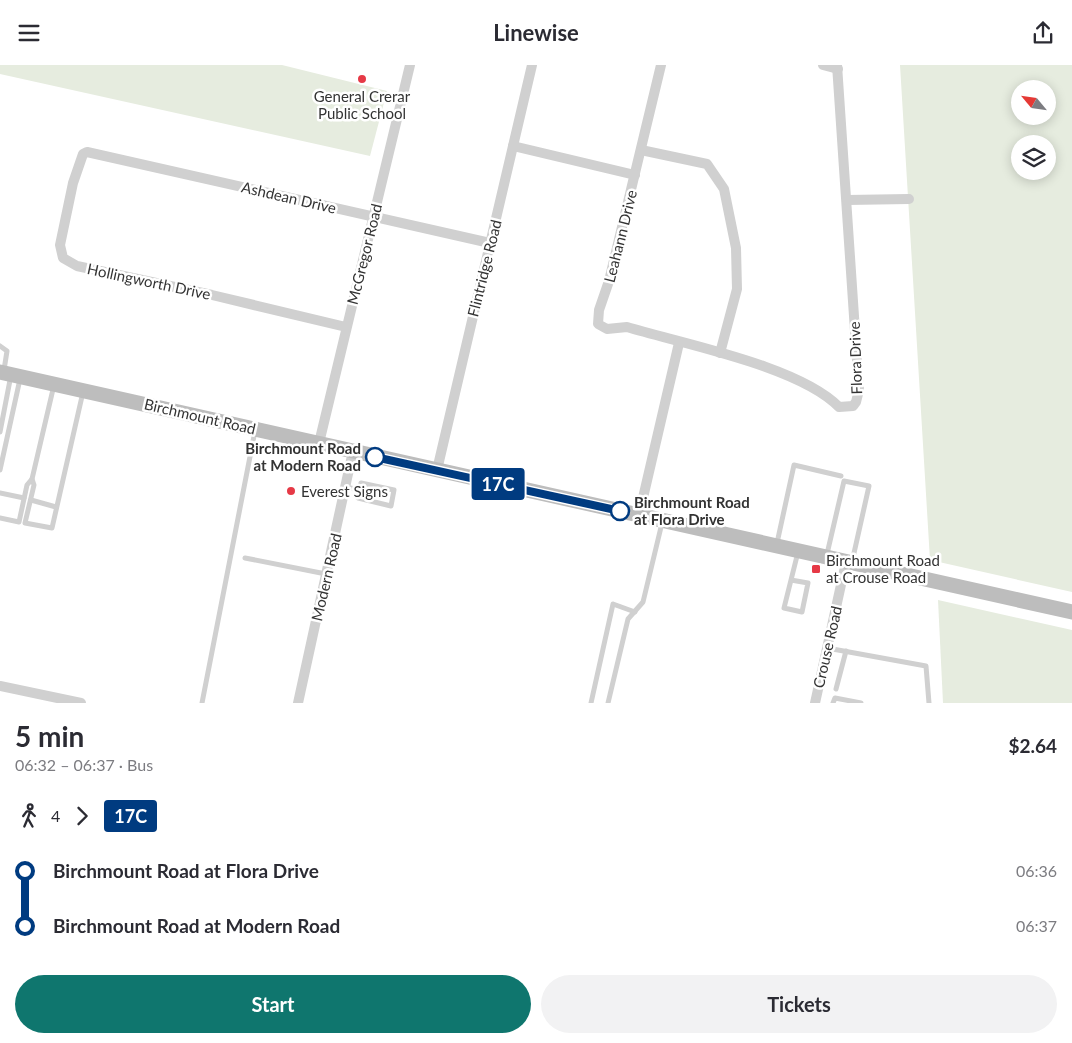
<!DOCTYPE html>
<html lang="en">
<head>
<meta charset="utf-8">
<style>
  :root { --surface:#fff; --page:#f2f2f3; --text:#2b2b33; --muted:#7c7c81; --accent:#0f766e }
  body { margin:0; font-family:Lato,sans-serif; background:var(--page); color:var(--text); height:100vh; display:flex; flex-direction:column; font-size:19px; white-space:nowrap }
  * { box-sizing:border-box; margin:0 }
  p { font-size:16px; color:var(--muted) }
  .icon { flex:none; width:28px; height:28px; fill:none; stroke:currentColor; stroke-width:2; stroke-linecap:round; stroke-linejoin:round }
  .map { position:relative; height:638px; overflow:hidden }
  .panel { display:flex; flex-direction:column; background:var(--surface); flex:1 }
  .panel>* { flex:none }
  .badge { padding:0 10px; border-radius:4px; font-size:18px; line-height:32px }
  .needle { width:32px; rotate:299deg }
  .tools { position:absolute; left:1011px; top:15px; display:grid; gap:10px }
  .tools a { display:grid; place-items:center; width:45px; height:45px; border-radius:50%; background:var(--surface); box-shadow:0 2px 12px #0003; font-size:25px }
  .map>.badge { position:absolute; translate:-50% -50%; box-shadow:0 0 0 2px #fff }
  .legs { display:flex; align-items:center; gap:8px; height:55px; padding:0 15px; font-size:16px }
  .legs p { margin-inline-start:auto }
  .overview { display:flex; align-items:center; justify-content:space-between; height:85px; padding:0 15px }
  h1 { font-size:28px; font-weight:700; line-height:38px }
  .button { display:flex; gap:10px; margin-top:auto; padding:10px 15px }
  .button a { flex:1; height:58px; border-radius:30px; background:var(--accent); color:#fff; font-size:20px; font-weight:700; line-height:58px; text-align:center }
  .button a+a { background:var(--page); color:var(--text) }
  ul { padding:0 15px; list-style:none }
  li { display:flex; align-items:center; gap:18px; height:55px; font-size:19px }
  li i { display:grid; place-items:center; width:8px; height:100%; margin:0 6px; background:currentColor }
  li i::after { content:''; width:12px; height:12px; margin:-6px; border:4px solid; border-radius:50%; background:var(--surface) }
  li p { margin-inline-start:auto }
  li:first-child i { background:linear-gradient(#0000 50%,currentColor 0) }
  li:last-child i { background:linear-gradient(currentColor 50%,#0000 0) }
  header { display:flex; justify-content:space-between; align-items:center; height:65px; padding:0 15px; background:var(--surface); font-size:22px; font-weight:700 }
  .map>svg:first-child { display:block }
  .green { fill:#e6ecdf; fill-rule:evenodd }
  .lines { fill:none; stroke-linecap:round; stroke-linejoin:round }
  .lane { stroke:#d0d0d0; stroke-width:5 }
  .street { stroke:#d0d0d0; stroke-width:10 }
  .secondary { stroke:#bdbdbd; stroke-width:15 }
  .line-1-casing { stroke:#fff; stroke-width:11 }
  .line-1 { stroke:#003b80; stroke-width:8 }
  .poi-dot { fill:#e63946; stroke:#fff; stroke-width:2 }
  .stop-1-dot { fill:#fff; stroke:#003b80; stroke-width:2.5 }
  .labels { text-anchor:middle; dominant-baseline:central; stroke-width:5; stroke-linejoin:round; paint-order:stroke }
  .poi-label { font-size:15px; fill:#333; stroke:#fff; text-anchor:start }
  .street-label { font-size:15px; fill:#333; stroke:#fff }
  .stop-label { font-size:15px; font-weight:bold; fill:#333; stroke:#fff; text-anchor:end }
</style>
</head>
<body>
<header><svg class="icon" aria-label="menu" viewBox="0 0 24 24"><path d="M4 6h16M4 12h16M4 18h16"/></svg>Linewise<svg class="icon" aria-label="share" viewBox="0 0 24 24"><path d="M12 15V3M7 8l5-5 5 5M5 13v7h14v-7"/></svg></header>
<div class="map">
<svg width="1072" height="638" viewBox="0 0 1072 638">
  <rect width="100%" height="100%" fill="#fff"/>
  <!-- green -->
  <g class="green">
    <path d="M0,0H282L387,26L370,91L0,9Z"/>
    <path d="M900,0H1072V527L930,495ZM1020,24H1048V51H1020ZM1020,79H1048V106H1020Z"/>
    <path d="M938,535L1072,565V638H943Z"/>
  </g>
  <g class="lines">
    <!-- lane -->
    <g class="lane">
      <path d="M0,281L7,286L4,305"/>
      <path d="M0,367L11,310"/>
      <path d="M0,405L20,314"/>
      <path d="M32,414L34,420L25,458L52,463L83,327"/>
      <path d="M346,422L359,425L358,433L391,441L394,425L361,418L359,425"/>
      <path d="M0,428L24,433"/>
      <path d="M31,435L56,442"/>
      <path d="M0,453L19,457L27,420L32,414L54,320"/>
      <path d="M777,478L794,400L841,411"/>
      <path d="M827,489L844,416L869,421L852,497"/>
      <path d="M245,493L326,509"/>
      <path d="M791,515L808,518L802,547L784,543L798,487"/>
      <path d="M827,583L926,601L929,638"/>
      <path d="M836,624L846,586"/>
      <path d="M202,638L255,366"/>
      <path d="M591,638L613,539L635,547"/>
      <path d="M608,638L628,554L643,537L662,458"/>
      <path d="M833,638L835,633L861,638"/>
    </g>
    <!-- street -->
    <g class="street">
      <path d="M661,0L609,216L599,245L598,259L607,264L627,262C683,279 799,301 839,342L853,341L856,337L859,325L837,0"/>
      <path d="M823,0L838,4"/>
      <path d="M513,81L635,110"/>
      <path d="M641,85L707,99L724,124L736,183L737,224L720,288"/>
      <path d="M847,135L909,134"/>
      <path d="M346,262L212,230L77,201L63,193L60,180L73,118L83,89L87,87L490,178"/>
      <path d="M319,378L410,0"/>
      <path d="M437,405L532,0"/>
      <path d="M639,450L679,278"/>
      <path d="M0,621L81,638"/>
      <path d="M298,638L353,386"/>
      <path d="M815,638L846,497"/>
    </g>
    <!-- secondary -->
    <path class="secondary" d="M0,307L1072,547"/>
  </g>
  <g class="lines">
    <!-- line-1 casing -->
    <g class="line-1-casing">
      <path id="line-1" d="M375,392L620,446"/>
    </g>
    <!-- line-1 -->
    <use href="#line-1" class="line-1"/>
  </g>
  <!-- markers -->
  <g class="poi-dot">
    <circle cx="362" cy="14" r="5"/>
    <circle cx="291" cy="426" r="5"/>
    <rect x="811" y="499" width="10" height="10" rx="2.5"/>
  </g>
  <g class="stop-1-dot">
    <circle cx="375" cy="392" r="9"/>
    <circle cx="620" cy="446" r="9"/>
  </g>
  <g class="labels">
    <!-- poi labels -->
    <g class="poi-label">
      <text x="362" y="31" text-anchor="middle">General Crerar<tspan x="362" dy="17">Public School</tspan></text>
      <text x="301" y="426">Everest Signs</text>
      <text x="826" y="495">Birchmount Road<tspan x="826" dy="17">at Crouse Road</tspan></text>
    </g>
    <!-- street labels -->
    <g class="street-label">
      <text transform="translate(289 132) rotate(13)">Ashdean Drive</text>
      <text transform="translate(620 171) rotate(-76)">Leahann Drive</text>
      <text transform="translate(364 189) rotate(-76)">McGregor Road</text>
      <text transform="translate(484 203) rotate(-76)">Flintridge Road</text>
      <text transform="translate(149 216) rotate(12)">Hollingworth Drive</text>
      <text transform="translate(855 293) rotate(-92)">Flora Drive</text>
      <text transform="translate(200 351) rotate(13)">Birchmount Road</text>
      <text transform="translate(326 512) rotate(-77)">Modern Road</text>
      <text transform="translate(827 582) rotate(-77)">Crouse Road</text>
    </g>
    <!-- stop labels -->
    <g class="stop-label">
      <text x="361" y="383">Birchmount Road<tspan x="361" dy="17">at Modern Road</tspan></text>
      <text x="634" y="437" text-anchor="start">Birchmount Road<tspan x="634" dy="17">at Flora Drive</tspan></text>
    </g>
  </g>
</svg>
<div class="tools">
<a><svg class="needle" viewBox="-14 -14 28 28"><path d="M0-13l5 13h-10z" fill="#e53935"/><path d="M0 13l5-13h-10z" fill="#7c7c81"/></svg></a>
<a><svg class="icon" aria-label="layers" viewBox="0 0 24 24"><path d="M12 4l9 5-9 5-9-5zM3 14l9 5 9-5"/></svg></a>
</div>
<b class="badge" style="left:498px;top:419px;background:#003b80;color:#fff">17C</b>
</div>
<section class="panel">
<div class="overview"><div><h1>5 min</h1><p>06:32 – 06:37 · Bus</p></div><b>$2.64</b></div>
<div class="legs"><svg class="icon" aria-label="walk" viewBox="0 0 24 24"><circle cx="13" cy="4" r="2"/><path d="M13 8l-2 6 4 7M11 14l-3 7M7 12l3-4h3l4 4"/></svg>4<svg class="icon" aria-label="forward" viewBox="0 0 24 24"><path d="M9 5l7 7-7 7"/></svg><b class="badge" style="background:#003b80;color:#fff">17C</b></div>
<ul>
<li><i style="color:#003b80"></i><b>Birchmount Road at Flora Drive</b><p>06:36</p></li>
<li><i style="color:#003b80"></i><b>Birchmount Road at Modern Road</b><p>06:37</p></li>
</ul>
<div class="button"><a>Start</a><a>Tickets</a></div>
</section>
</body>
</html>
